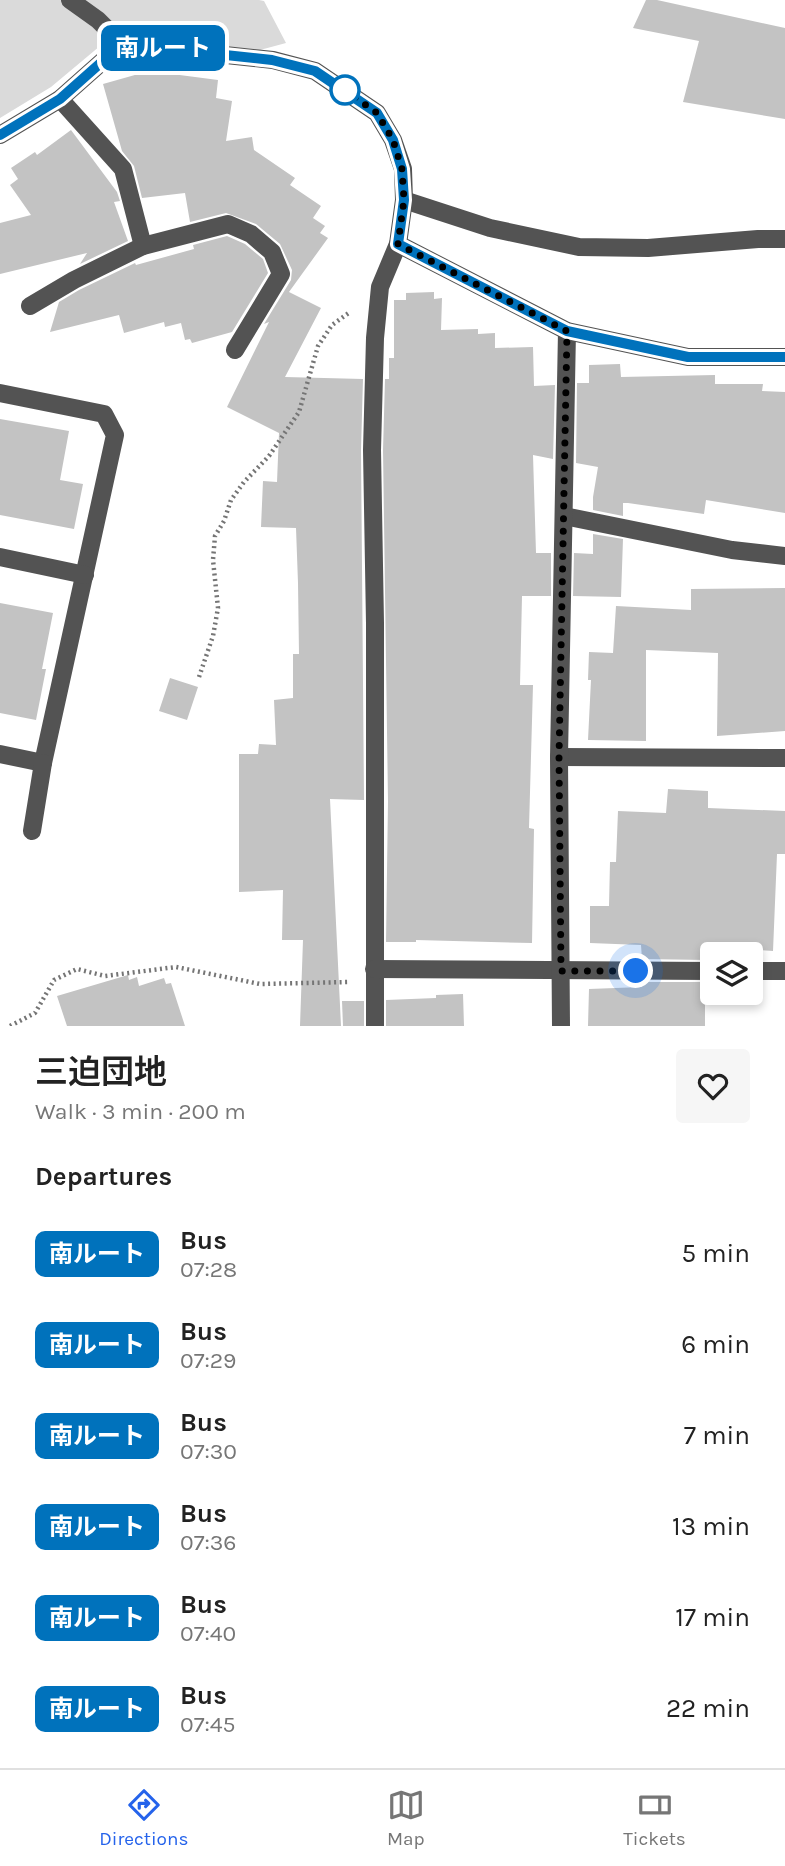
<!DOCTYPE html>
<html lang="en">
<head>
<meta charset="utf-8">
<style>
  :root { --surface:#fff; --page:#f6f6f6; --text:#222; --muted:#767676; --line:#e0e0e0; --accent:#2563eb }
  body { margin:0; font-family:Karla,"Noto Sans JP",sans-serif; background:var(--page); color:var(--text); height:100vh; display:flex; flex-direction:column; font-size:26px; white-space:nowrap }
  * { box-sizing:border-box; margin:0 }
  p { font-size:23px; color:var(--muted) }
  .icon { flex:none; width:38px; height:38px; fill:none; stroke:currentColor; stroke-width:2; stroke-linecap:round; stroke-linejoin:round }
  .map { position:relative; height:1026px; overflow:hidden }
  .drawer { display:flex; flex-direction:column; background:var(--surface); flex:1 }
  .drawer>* { flex:none }
  .badge { padding:0 14px; border-radius:10px; font-size:24px; line-height:46px }
  .fabs { position:absolute; left:700px; top:942px; display:grid; gap:14px }
  .fabs a { display:grid; place-items:center; width:63px; height:63px; border-radius:7px; background:var(--surface); box-shadow:0 4px 10px #0003; font-size:35px }
  .you { position:absolute; width:35px; height:35px; margin:-18px; border:5px solid #fff; border-radius:50%; background:#1a73e8; box-shadow:0 0 0 10px #1a73e833 }
  .map>.badge { position:absolute; translate:-50% -50%; box-shadow:0 0 0 4px #fff }
  h2 { padding:0 35px; font-size:26px; line-height:63px }
  .round { display:grid; place-items:center; flex:none; width:74px; height:74px; border-radius:7px; background:var(--page) }
  .head { display:flex; align-items:center; justify-content:space-between; height:119px; padding:0 35px }
  h1 { font-size:33px; font-weight:600; line-height:52px }
  ul { padding:0; list-style:none }
  li { display:flex; align-items:center; gap:21px; height:91px; padding:0 35px }
  li div { flex:1 }
  li b { display:block; font-size:26px }
  li em { font-style:normal }
  li .badge { min-width:77px; font-weight:700; text-align:center }
  .menu { display:flex; justify-content:space-around; align-items:center; height:98px; border-top:2px solid var(--line); background:var(--surface); font-size:19px; color:var(--muted) }
  .menu a { display:grid; justify-items:center; gap:4px }
  .menu .current { color:var(--accent) }
  .map>svg:first-child { display:block }
  .green { fill:#dadada }
  .building { fill:#c3c3c3 }
  .lines { fill:none; stroke-linecap:round; stroke-linejoin:round }
  .path { stroke:#757575; stroke-width:4.5; stroke-dasharray:2 3.5; stroke-linecap:butt }
  .minor { stroke:#535353; stroke-width:18 }
  .line-casing { stroke:#fff; stroke-width:16 }
  .line { stroke:#0072bc; stroke-width:10 }
  .walk { stroke:#000; stroke-width:7; stroke-dasharray:0 12.6 }
  .stop-dot { fill:#fff; stroke:#0072bc; stroke-width:3.5 }
</style>
</head>
<body>
<div class="map">
<svg width="785" height="1026" viewBox="0 0 785 1026">
  <rect width="100%" height="100%" fill="#fff"/>
  <!-- green -->
  <path class="green" d="M0,0H259L264,1L286,43L260,50L127,36L100,46L51,87L0,118Z"/>
  <!-- building -->
  <g class="building">
    <path d="M646,0H657L785,28V119L683,102L699,41L633,28Z"/>
    <path d="M149,71L218,80L216,98L232,101L226,141L252,137L254,150L295,178L290,185L321,206L313,218L325,226L320,233L328,238L289,292L321,308L285,377L363,379L361,450L364,800L330,799L341,1026H300L303,940H282L283,890L239,892V754H258L259,744L276,745L274,700L293,698V654H299L298,583L296,528L261,527L263,481L277,482L279,433L227,407L269,322L264,324L291,280L292,270L280,244L256,224L226,213L190,222L185,193L142,198L134,166L122,151L103,84Z"/>
    <path d="M71,130L117,192L120,201L114,202L128,241L80,264L87,253L0,274V223L31,215L10,185L18,179L11,168L35,152L37,155Z"/>
    <path d="M227,236L245,244L263,259L268,273L232,332L192,343L190,339L185,340L181,323L165,327L164,322L124,333L119,315L50,332L59,302L79,290L135,263L136,265L194,249L193,245Z"/>
    <path d="M434,292V299L442,298L441,330L478,329V334L495,333V348L533,347L534,386L555,385L553,459L533,455L536,553H551V596H522L520,685H533L529,828L534,829L532,943L416,940V942H386L388,801L383,450L385,379H389V358H394V300H406V293Z"/>
    <path d="M620,364L621,377L715,375V384H763L762,391L785,392V513L706,500L704,514L628,503H623V516L593,510V497L598,467L576,463L577,383H589V365Z"/>
    <path d="M0,419L69,431L60,480L83,484L74,529L0,515Z"/>
    <path d="M593,534L623,539L621,597L573,596L574,553L593,554Z"/>
    <path d="M785,588V731L717,736L718,653L646,650V741L588,740L591,680H588L589,652L613,653L616,606L691,610V589Z"/>
    <path d="M0,603L53,613L42,669H46L36,720L0,713Z"/>
    <path d="M170,678L198,687L187,720L159,711Z"/>
    <path d="M668,789L708,791V808L785,811V854H777L773,951L706,947V960L642,959L641,945L590,943V906H609L610,862H616L618,811L666,813Z"/>
    <path d="M128,975L129,980L137,977L139,986L164,978L166,984L171,983L185,1026H67L57,996Z"/>
    <path d="M642,982H705V1026H588L589,989L642,987Z"/>
    <path d="M463,994L464,1026H386V1000L436,998V995Z"/>
    <path d="M342,1001H364V1026H343Z"/>
  </g>
  <g class="lines">
    <!-- path -->
    <g class="path">
      <path d="M199,677L213,636L218,608L213,560L215,536L224,521L231,500L244,482L269,456L299,412L318,346L332,325L350,312"/>
      <path d="M10,1026L35,1013L54,980L77,969L105,976L176,967L260,984L349,982"/>
    </g>
    <!-- minor -->
    <g class="minor">
      <path d="M70,0L98,20L122,44L273,60L315,71L377,113L393,140L403,169L404,200L398,244L380,287L375,338L372,450L375,623V1026"/>
      <path d="M60,99L123,169L143,246"/>
      <path d="M0,135L60,99L122,44"/>
      <path d="M404,200L490,228L579,247L648,248L758,239H785"/>
      <path d="M398,244L567,331L688,357H785"/>
      <path d="M30,306L74,280L143,246L228,224L251,234L272,252L281,274L235,350"/>
      <path d="M0,393L104,414L115,435L43,763L0,754"/>
      <path d="M564,516L732,550L785,556"/>
      <path d="M0,557L85,575"/>
      <path d="M559,757L785,758"/>
      <path d="M32,831L43,763"/>
      <path d="M374,969L712,971"/>
      <path d="M751,971H785"/>
      <path d="M561,1026L559,757L567,331"/>
    </g>
  </g>
  <g class="lines">
    <!-- line casing -->
    <g class="line-casing">
      <path id="line" d="M0,135L60,99L122,44L272,60L315,71L377,113L393,140L402,169L404,200L398,244L567,331L688,357H785"/>
    </g>
    <!-- line -->
    <use href="#line" class="line"/>
    <!-- walk -->
    <path class="walk" d="M345,90L377,113L393,140L402,169L404,200L398,244L567,331L559,757L561,971H636"/>
  </g>
  <!-- markers -->
  <circle class="stop-dot" cx="345" cy="90" r="14"/>
</svg>
<div class="fabs">
<a><svg class="icon" aria-label="layers" viewBox="0 0 24 24"><path d="M12 4l9 5-9 5-9-5zM3 14l9 5 9-5"/></svg></a>
</div>
<div class="you" style="left:636px;top:971px"></div>
<b class="badge" style="left:163px;top:48px;background:#0072bc;color:#fff">南ルート</b>
</div>
<section class="drawer">
<div class="head"><div><h1>三迫団地</h1><p>Walk · 3 min · 200 m</p></div><a class="round"><svg class="icon" aria-label="heart" viewBox="0 0 24 24"><path d="M12 20l-8-8c-3-5 5-10 8-4 3-6 11-1 8 4z"/></svg></a></div>
<h2>Departures</h2>
<ul>
<li><span class="badge" style="background:#0072bc;color:#fff">南ルート</span><div><b>Bus</b><p>07:28</p></div><em>5 min</em></li>
<li><span class="badge" style="background:#0072bc;color:#fff">南ルート</span><div><b>Bus</b><p>07:29</p></div><em>6 min</em></li>
<li><span class="badge" style="background:#0072bc;color:#fff">南ルート</span><div><b>Bus</b><p>07:30</p></div><em>7 min</em></li>
<li><span class="badge" style="background:#0072bc;color:#fff">南ルート</span><div><b>Bus</b><p>07:36</p></div><em>13 min</em></li>
<li><span class="badge" style="background:#0072bc;color:#fff">南ルート</span><div><b>Bus</b><p>07:40</p></div><em>17 min</em></li>
<li><span class="badge" style="background:#0072bc;color:#fff">南ルート</span><div><b>Bus</b><p>07:45</p></div><em>22 min</em></li>
</ul>
</section>
<nav class="menu">
<a class="current"><svg class="icon" aria-label="directions" viewBox="0 0 24 24"><path d="M12 3l9 9-9 9-9-9zM9 14v-3h6M13 9l2 2-2 2"/></svg>Directions</a>
<a><svg class="icon" aria-label="map" viewBox="0 0 24 24"><path d="M3 6l6-2 6 2 6-2v14l-6 2-6-2-6 2zM9 4v14M15 6v14"/></svg>Map</a>
<a><svg class="icon" aria-label="tickets" viewBox="0 0 24 24"><path d="M3 7h18v10H3zM15 7v10"/></svg>Tickets</a>
</nav>
</body>
</html>
